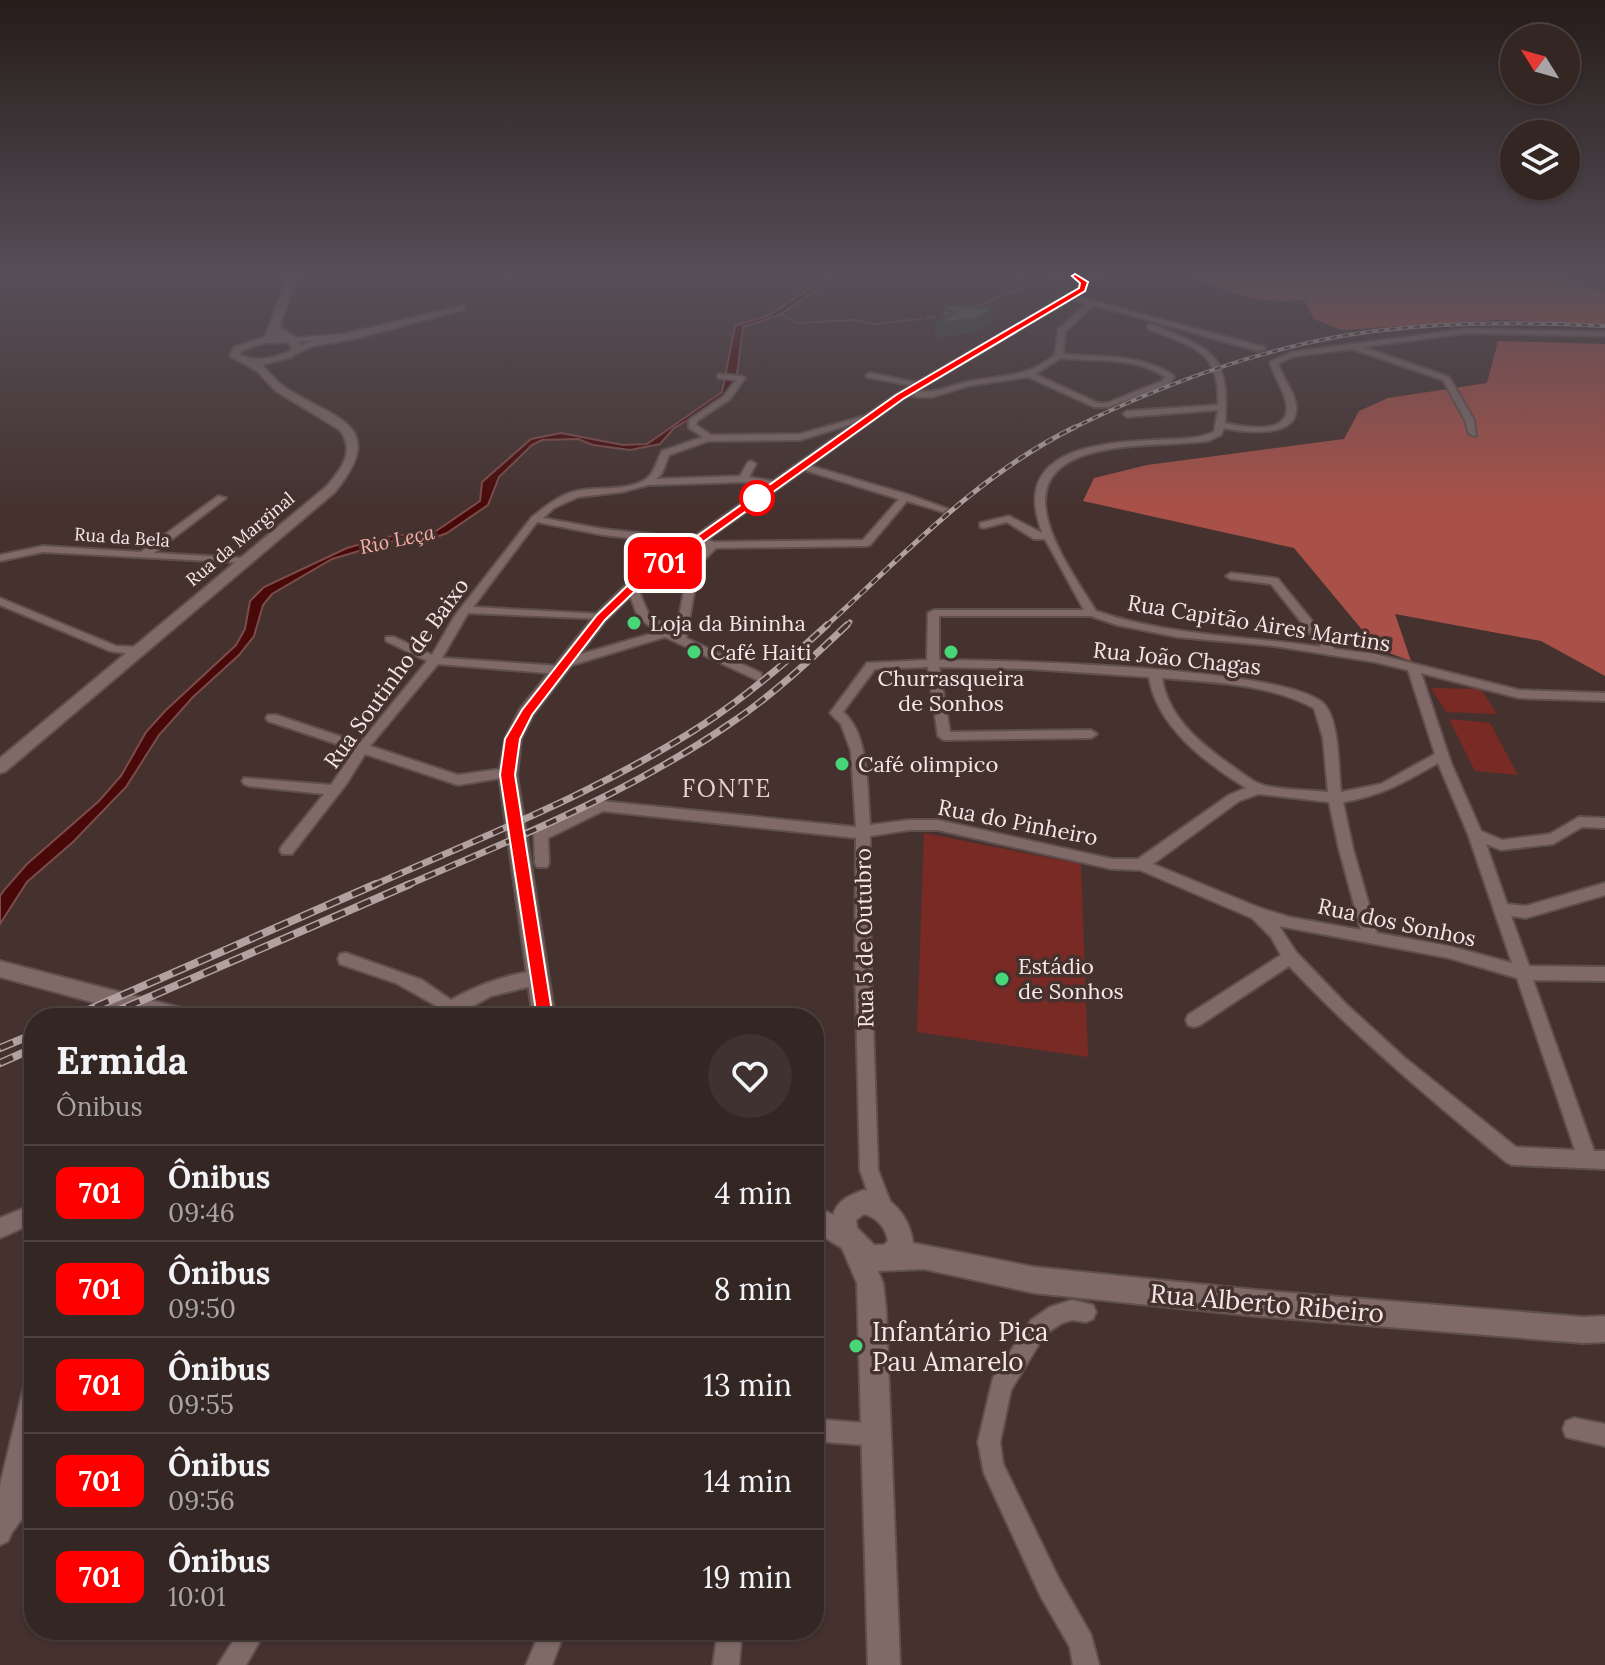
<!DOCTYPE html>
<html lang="pt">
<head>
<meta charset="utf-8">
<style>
  :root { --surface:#342623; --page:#3f3230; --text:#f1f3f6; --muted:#a9a5a6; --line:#4e4341 }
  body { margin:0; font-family:Lora,serif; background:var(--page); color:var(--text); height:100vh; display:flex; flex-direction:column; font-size:30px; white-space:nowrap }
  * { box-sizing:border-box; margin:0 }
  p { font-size:26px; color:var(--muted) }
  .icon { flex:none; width:44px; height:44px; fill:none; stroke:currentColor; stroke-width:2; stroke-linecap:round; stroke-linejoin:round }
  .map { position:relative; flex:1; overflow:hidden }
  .panel { position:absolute; left:24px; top:1008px; width:800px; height:632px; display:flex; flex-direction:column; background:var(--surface); border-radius:32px; box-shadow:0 2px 6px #0004,0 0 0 2px var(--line) }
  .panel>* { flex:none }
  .badge { padding:0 16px; border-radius:12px; font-size:28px; line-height:52px }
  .needle { width:52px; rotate:307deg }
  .buttons { position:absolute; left:1500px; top:24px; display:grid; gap:16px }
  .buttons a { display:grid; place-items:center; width:80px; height:80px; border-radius:50%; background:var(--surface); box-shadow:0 2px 6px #0004,0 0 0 2px var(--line); font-size:40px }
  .map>.badge { position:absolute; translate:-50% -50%; box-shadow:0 0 0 4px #fff }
  .round { display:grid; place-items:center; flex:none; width:84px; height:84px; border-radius:42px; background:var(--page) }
  .headline { display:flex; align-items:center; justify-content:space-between; height:136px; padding:0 32px }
  h1 { font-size:38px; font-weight:700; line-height:60px }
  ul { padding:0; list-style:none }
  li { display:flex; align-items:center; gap:24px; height:96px; padding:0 32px; border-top:2px solid var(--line) }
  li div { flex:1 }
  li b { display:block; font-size:30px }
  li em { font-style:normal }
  li .badge { min-width:88px; font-weight:700; text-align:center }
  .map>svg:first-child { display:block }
  .green { fill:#792a24 }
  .forest { fill:#a95148 }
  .water { fill:#490908; stroke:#7c4c4b; stroke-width:2 }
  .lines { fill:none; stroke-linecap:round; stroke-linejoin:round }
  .stream { stroke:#7c4c4b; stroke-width:2 }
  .street-casing { stroke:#5f504d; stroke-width:4 }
  .secondary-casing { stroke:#5f504d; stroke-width:4 }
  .street { fill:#806a67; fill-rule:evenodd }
  .secondary { fill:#806a67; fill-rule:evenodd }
  .rail-far3-casing { stroke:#b1a2a0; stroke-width:4 }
  .rail-far2-casing { stroke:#b1a2a0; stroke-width:5 }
  .rail-far1-casing { stroke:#b1a2a0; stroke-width:7 }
  .rail-casing { stroke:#b1a2a0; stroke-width:8 }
  .rail-far3 { stroke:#45322f; stroke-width:2; stroke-dasharray:6; stroke-linecap:butt }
  .rail-far2 { stroke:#45322f; stroke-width:3; stroke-dasharray:8; stroke-linecap:butt }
  .rail-far1 { stroke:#45322f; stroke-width:4; stroke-dasharray:11; stroke-linecap:butt }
  .rail { stroke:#45322f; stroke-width:5; stroke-dasharray:14; stroke-linecap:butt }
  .wall { fill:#4b594e }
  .shaded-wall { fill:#3d4940 }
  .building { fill:#57685b; stroke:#3d4940; stroke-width:2 }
  .line { fill:#f00; stroke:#fff; stroke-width:2 }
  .stop-dot { fill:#fff; stroke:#f00; stroke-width:4 }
  .poi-dot { fill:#47d779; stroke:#45322f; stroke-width:3 }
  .labels { text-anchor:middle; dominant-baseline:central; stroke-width:7; stroke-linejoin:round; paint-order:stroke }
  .far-street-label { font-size:18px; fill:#f4e8e6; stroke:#45322f }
  .far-water-label { font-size:20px; font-style:italic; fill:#f9afa5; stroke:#45322f }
  .poi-label { font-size:22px; fill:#f4e8e6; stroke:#45322f; text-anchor:start }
  .street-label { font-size:22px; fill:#f4e8e6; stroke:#45322f }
  .neighbourhood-label { font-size:24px; letter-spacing:2px; fill:#ebd3cf; stroke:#45322f }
  .near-street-label { font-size:26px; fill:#f4e8e6; stroke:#45322f }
  .near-poi-label { font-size:26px; fill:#f4e8e6; stroke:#45322f; text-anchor:start }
</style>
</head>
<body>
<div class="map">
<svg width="1605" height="1665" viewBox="0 0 1605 1665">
  <rect width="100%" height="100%" fill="#45322f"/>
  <!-- green -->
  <g class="green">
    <path d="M1431,688L1481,689L1497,714L1446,712Z"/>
    <path d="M1449,719L1490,723L1518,775L1475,771Z"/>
    <path d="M924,833L1081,864L1088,1057L917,1032Z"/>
  </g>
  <!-- forest -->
  <g class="forest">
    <path d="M1206,276H1523L1605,291V325L1497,320L1342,330L1314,319L1304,300C1255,303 1238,296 1194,278Z"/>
    <path d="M1498,341L1605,344V676L1541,641L1395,614L1411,661L1378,649L1294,548L1083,501L1094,478L1147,465L1344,439L1359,411L1388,398L1487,383Z"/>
  </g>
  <!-- water -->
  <path class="water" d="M822,276H830L820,287L779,315L743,327L736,382L725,399L674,428L660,444L630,450L593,445L578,439L542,440L532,445L499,477L488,505L447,533L434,538L407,537L332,559L272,594L263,605L254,636L239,655L193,697L159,735L126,787L73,842L27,882L0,924V896L5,889L27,864L99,801L121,776L146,732L165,711L236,645L245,629L250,601L264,587L347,548L386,537L436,531L480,501L482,482L531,439L561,433L623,445L647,444L722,392L735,326L770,315L819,282Z"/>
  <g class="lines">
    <!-- stream -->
    <g class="stream">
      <path d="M1534,276L1605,289"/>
      <path d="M973,308L1008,293L1069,276"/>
      <path d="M780,313L796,323L854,320L874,324L920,319"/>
      <path d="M926,318L935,317"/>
    </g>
    <!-- street casing -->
    <g class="street-casing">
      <g id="street">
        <path d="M1089,276H1097L1086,283H1082V281Z"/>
        <path d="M1071,295L1264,347L1265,349L1258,351L1094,305L1065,332L1063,354C1101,358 1139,353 1173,375L1174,377L1168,385L1108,407H1094L1028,377L968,386L932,397H917L903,393C912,389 923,393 934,391C946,389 958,383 971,381C1002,376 1030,376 1055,355L1058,329L1087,304L1069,298ZM1061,358C1096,362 1134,356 1165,377L1162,381L1107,403H1098L1035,374Z"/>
        <path d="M463,306L465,309L358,338L313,346L295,354L291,352L292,350L308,342L322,340L292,342L288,340L292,338L344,334Z"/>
        <path d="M1148,325H1154C1215,351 1229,353 1225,423C1248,428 1297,436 1285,398C1281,385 1273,375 1270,362L1292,352L1467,329L1605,332V336L1467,333L1363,347L1449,377L1474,420L1476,436L1469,434L1465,420L1443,380L1352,349L1296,356L1278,363C1282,378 1297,394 1296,410C1295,439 1242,432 1224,428L1221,435L1208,441C1176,445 1142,443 1110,449C997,467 1058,551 1096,611C1168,636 1247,636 1321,647L1271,584L1231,579L1226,576L1231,573L1274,578L1278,579L1335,649L1375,654L1519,690L1605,693V701L1519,698L1421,673L1451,763L1481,831L1502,840L1550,834L1579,817L1605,818V828L1582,827L1553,844L1501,850L1486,844L1507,904L1526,906L1605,883V895L1526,918L1511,916L1529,966L1605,967V981L1533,980L1594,1151H1605V1169L1512,1165L1506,1162C1430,1099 1356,1037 1289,966L1200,1025L1194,1027L1188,1025L1186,1020L1188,1015L1281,955L1271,937L1252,918L1140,870L1112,869L938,830H909L870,836L871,963L878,1170L893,1209L890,1216L883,1218L876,1216L860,1170L855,963L856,838L603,811L548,838L549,863L547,867H537L535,863L534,835L536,831L601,801L856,827L851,751L841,724L830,713L867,663L927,660L928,613L934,610H1084L1045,539H1034L1007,522L984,528L980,527V523L1009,516L1042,533C1038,520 1033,505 1036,491C1044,445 1117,442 1153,440C1173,439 1196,440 1214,432L1218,410L1127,417L1123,414L1127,411L1218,405C1220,349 1193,347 1148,329ZM939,616H1091L1117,625L1177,637L1274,646L1375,662L1408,670L1435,754L1381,784L1341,792C1338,770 1340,721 1324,704C1287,667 1001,660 939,660ZM928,667L938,736L944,740L1091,738L1097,734L1091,730L950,732L939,667L1031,669L1149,677C1157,727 1205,762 1246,788L1229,795L1138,859H1112L938,820H909L870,825C867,793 870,734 843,712L875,669ZM1162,678C1212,682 1269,684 1314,708L1323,738L1328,792C1310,790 1275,790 1260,784C1253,782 1245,775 1239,771C1206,748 1168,720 1162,678ZM1438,763L1468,834L1512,963L1449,946L1377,933L1353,849L1343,802C1381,796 1405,782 1438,763ZM1258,794L1329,802L1339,849L1361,930L1289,917L1260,908L1153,864L1239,801ZM1279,926L1449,958L1517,978L1575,1150L1516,1147L1405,1058L1346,1004L1296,952Z"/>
        <path d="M870,373L919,383L923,385L919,387L867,377L866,375Z"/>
        <path d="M718,374L741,376L745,378L730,399L697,421L696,425L711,435L800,434L868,415L872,418L800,440L708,441L669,455L662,473L656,479L740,476L748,462L751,461L756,464L749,477L779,482V486L744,482L648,485L622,492L578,497L554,508L543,518L603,529L695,539L699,537L714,542L863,540L899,499L798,468V464L801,463L909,495L948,509L943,512L907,501L870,545L866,546L716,548L699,565L686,638L761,673V679L757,680L665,637L569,666H561V660L657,632L638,617L627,587L628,585L632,584L637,587L649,615L676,633L689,564L706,546L699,543L695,545L603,535L537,522L473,607L601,614L607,617L605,619L468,613L442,658L560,666L566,670L560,674L438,664L370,746L458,775L508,768L513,770L515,773L513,776L458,785L365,754L347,783L292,854H282L280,850L282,846L324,794L249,786L244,784L242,781L244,778L331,785L355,750L268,721L266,718L268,715H276L360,743L427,661L386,641V637H394L432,655L454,617L532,517C545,507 559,495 576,491C598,486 627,492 646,479C655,473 657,460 662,451L703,437L689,428V420L724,396L736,380L718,378Z"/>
        <path d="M218,496L226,498L154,553L243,558L247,559V563L43,552L0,561V555L43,546L141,552Z"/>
        <path d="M0,598L116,646L137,647L143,651L137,655L110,651L0,605Z"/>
        <path d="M346,953L422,980L451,1000C471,988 521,967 544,973L546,978L544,983L491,996L451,1018H431L438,1009L435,1005L396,983L340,964L338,959L340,954Z"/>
        <path d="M34,1204V1223L0,1238V1218Z"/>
        <path d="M1072,1300L1093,1305L1096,1312L1093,1319L1086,1322L1072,1320L1062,1323L1045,1334L1011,1390L1000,1442L1003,1464L1059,1579L1091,1635L1099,1665H1073L1070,1647L1041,1597L984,1473L978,1442L993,1378L1031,1320L1050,1307Z"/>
        <path d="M34,1379V1436L24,1478L34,1473V1503L12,1532L8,1541L0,1545V1485L23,1390L26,1382Z"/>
        <path d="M1574,1418L1605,1424V1446L1566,1437L1563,1429L1566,1421Z"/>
        <path d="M814,1419L877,1424L885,1427L888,1435L885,1443L877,1446L814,1441Z"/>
        <path d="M240,1630H266L246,1665H218Z"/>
        <path d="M541,1630H565L552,1665H526Z"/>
        <path d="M718,1630H742L739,1665H713Z"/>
      </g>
    </g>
    <!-- secondary casing -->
    <g class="secondary-casing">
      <g id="secondary">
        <path d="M288,276H296L280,327L299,340L303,348L292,357L262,365C270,372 275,381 284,387C334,420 390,423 335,492L6,771L0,773V758L327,486C341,469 356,452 340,430L276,391L257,371L230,356L234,347L265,337ZM289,342L292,350C275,358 258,363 240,355L241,351L264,343Z"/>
        <path d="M1071,276H1081L1087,280L1086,291L903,399L637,590L606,620L533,715L521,739L517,775L555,1018H533L499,775L505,739L520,709L596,614L627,584L895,395L1079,288L1080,283Z"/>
        <path d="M0,961L185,1009L192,1012L196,1018H151L0,977Z"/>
        <path d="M864,1190C892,1196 909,1215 913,1243L1034,1267L1256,1290L1583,1317L1605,1316V1342L1583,1343L1256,1316L1034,1293L924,1269L878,1271L883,1283L886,1310L900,1665H868L857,1283L842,1248L814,1231V1205L833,1215C839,1199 849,1196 864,1190ZM864,1214C877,1217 886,1228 888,1241L884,1245H874L857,1228L856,1220Z"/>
      </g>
    </g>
    <!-- street -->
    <use href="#street" class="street"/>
    <!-- secondary -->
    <use href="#secondary" class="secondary"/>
    <!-- rail-far3 casing -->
    <g class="rail-far3-casing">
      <path id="rail-far3" d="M1071,429C1157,387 1253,351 1348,335C1433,321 1519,322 1605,326"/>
    </g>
    <!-- rail-far2 casing -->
    <g class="rail-far2-casing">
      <g id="rail-far2">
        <path d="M825,627C904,555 977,475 1075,427"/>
        <path d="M845,627L850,622"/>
      </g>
    </g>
    <!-- rail-far1 casing -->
    <g class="rail-far1-casing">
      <g id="rail-far1">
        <path d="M372,886C484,836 601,791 704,724C748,695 788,661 827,625"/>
        <path d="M405,886C516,838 631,792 731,723C773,695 810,660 847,625"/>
      </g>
    </g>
    <!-- rail casing -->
    <g class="rail-casing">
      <g id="rail">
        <path d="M70,1018L376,884"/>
        <path d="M101,1018L410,884"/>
        <path d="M0,1048L34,1034"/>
        <path d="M0,1063L34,1048"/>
      </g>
    </g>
    <!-- rail-far3 -->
    <use href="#rail-far3" class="rail-far3"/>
    <!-- rail-far2 -->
    <use href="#rail-far2" class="rail-far2"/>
    <!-- rail-far1 -->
    <use href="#rail-far1" class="rail-far1"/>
    <!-- rail -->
    <use href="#rail" class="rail"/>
  </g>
  <!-- wall -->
  <path class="wall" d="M944,305L992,323L974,333L935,337L936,323L943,320Z"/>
  <!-- shaded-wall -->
  <g class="shaded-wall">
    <path d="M994,309L992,323L974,333L935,337L936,323Z"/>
    <path d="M824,1246V1260L814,1293V1281Z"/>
  </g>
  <!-- building -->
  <g class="building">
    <path d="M944,305L994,309L975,319L936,323L956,312L944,309Z"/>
    <path d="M814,1243L824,1246L814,1281Z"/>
  </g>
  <!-- sky -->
  <linearGradient id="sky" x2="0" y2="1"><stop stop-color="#261c1a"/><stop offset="0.54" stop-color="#564f58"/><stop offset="1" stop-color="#564f58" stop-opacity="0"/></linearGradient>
  <rect width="1605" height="509" fill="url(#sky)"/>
  <!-- line -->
  <path class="line" d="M1075,274L1088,282L1085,291L903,399L636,590L605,620L532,715L520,739L515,775L553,1018L551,1024H538L500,775L505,739L522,710L597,615L628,585L896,395L1079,288L1080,283L1072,276Z"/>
  <!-- markers -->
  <circle class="stop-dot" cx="757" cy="498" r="16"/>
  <g class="poi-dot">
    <circle cx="634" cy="623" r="8"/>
    <circle cx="694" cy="652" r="8"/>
    <circle cx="951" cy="652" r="8"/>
    <circle cx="842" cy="764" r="8"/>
    <circle cx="1002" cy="979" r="8"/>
    <circle cx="856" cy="1346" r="8"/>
  </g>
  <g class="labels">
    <!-- far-street labels -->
    <g class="far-street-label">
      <text transform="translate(122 537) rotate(4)">Rua da Bela</text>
      <text transform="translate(240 539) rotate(-40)">Rua da Marginal</text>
    </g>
    <!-- far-water labels -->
    <g class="far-water-label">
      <text transform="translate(397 539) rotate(-12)">Rio Leça</text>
    </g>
    <!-- poi labels -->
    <g class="poi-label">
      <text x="650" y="623">Loja da Bininha</text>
      <text x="710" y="652">Café Haiti</text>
      <text x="951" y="678" text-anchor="middle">Churrasqueira<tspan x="951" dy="25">de Sonhos</tspan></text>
      <text x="858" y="764">Café olimpico</text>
      <text x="1018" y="966">Estádio<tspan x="1018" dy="25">de Sonhos</tspan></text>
    </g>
    <!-- street labels -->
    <g class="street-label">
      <text transform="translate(1259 623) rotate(9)">Rua Capitão Aires Martins</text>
      <text transform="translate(1177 658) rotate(6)">Rua João Chagas</text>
      <text transform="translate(396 673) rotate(-54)">Rua Soutinho de Baixo</text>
      <text transform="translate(1018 822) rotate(11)">Rua do Pinheiro</text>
      <text transform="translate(1397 922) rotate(12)">Rua dos Sonhos</text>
      <text transform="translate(864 938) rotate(-91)">Rua 5 de Outubro</text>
    </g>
    <!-- neighbourhood labels -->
    <g class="neighbourhood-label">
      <text x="727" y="788">FONTE</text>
    </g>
    <!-- near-street labels -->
    <g class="near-street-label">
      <text transform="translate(1267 1303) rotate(5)">Rua Alberto Ribeiro</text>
    </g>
    <!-- near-poi labels -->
    <g class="near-poi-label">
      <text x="872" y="1331">Infantário Pica<tspan x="872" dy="30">Pau Amarelo</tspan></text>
    </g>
  </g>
</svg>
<div class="buttons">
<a><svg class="needle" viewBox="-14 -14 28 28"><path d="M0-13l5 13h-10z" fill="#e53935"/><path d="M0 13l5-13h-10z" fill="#a9a5a6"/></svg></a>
<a><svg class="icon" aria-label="layers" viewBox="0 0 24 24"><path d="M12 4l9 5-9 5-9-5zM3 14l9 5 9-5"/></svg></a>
</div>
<b class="badge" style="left:665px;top:563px;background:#f00;color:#fff">701</b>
<section class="panel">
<div class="headline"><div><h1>Ermida</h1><p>Ônibus</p></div><a class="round"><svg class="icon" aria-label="heart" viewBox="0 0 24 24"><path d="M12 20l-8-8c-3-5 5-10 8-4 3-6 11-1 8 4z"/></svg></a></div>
<ul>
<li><span class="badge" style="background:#f00;color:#fff">701</span><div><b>Ônibus</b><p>09:46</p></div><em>4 min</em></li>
<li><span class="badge" style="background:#f00;color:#fff">701</span><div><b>Ônibus</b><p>09:50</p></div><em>8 min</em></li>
<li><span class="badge" style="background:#f00;color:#fff">701</span><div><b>Ônibus</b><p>09:55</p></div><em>13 min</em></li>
<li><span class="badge" style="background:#f00;color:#fff">701</span><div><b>Ônibus</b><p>09:56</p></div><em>14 min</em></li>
<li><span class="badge" style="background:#f00;color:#fff">701</span><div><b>Ônibus</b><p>10:01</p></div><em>19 min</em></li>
</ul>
</section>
</div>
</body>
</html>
